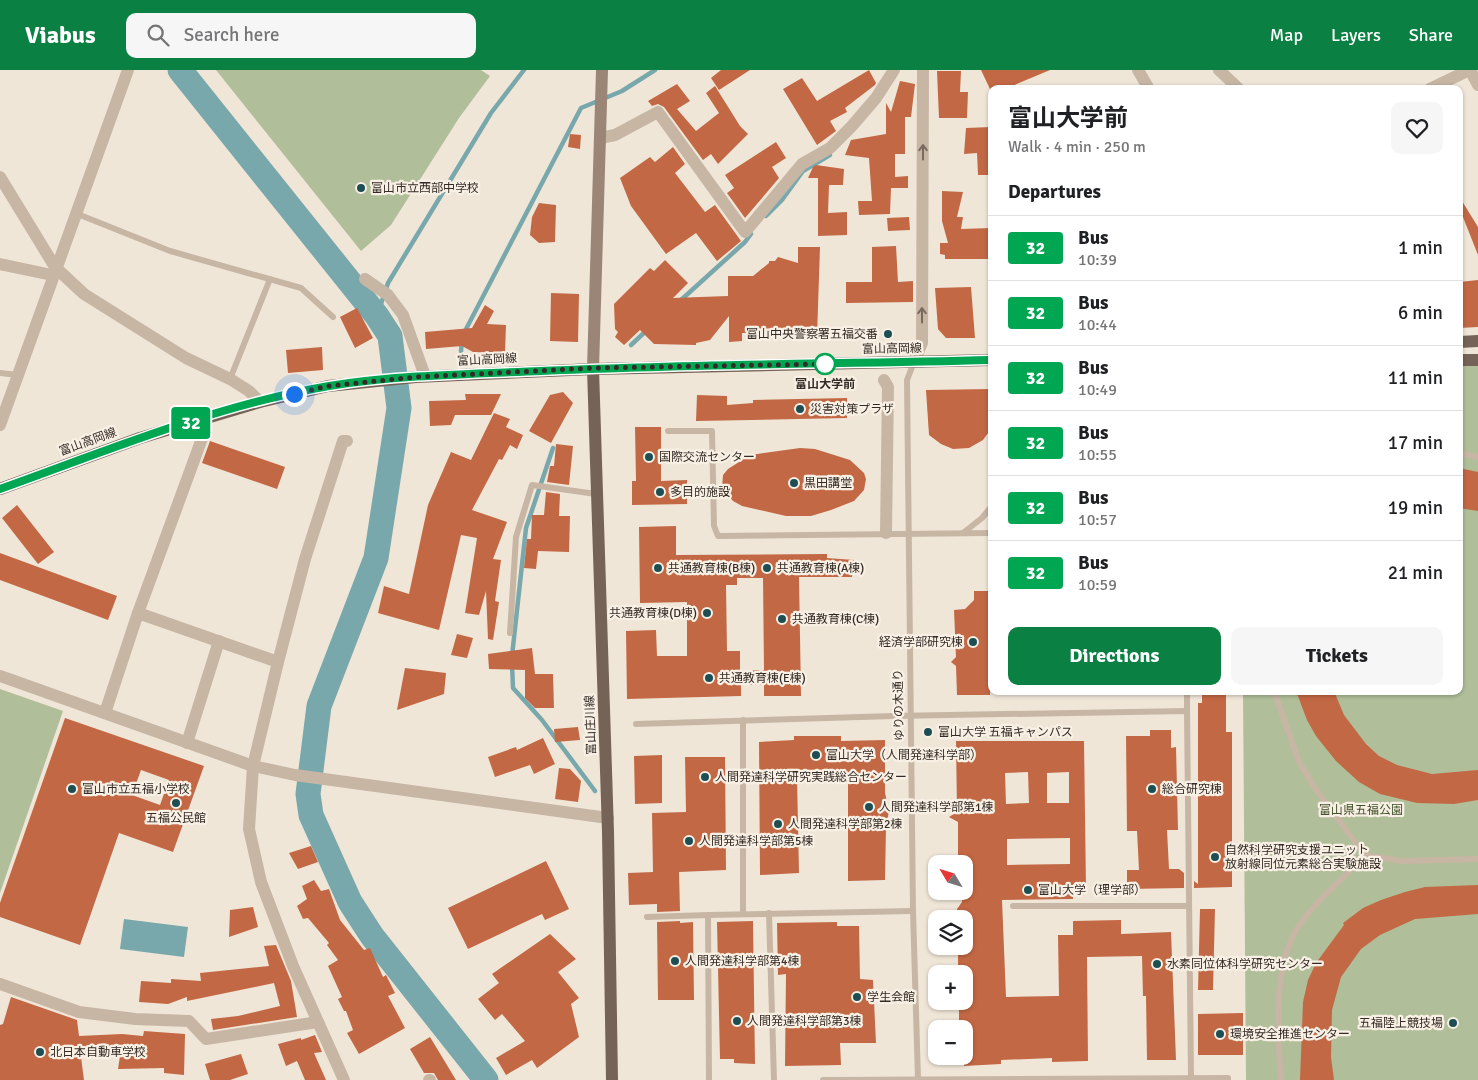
<!DOCTYPE html>
<html lang="en">
<head>
<meta charset="utf-8">
<style>
  :root { --surface:#fff; --page:#f6f6f6; --text:#202124; --muted:#757577; --line:#e0e0e0; --accent:#0b8043 }
  body { margin:0; font-family:Signika,"Noto Sans JP",sans-serif; background:var(--page); color:var(--text); height:100vh; display:flex; flex-direction:column; font-size:19px; white-space:nowrap }
  * { box-sizing:border-box; margin:0 }
  p { font-size:16px; color:var(--muted) }
  .icon { flex:none; width:28px; height:28px; fill:none; stroke:currentColor; stroke-width:2; stroke-linecap:round; stroke-linejoin:round }
  .map { position:relative; flex:1; overflow:hidden }
  .drawer { position:absolute; left:988px; top:15px; width:475px; height:610px; display:flex; flex-direction:column; background:var(--surface); border-radius:10px; box-shadow:0 1px 4px #0004 }
  .drawer>* { flex:none }
  .badge { padding:0 10px; border-radius:4px; font-size:18px; line-height:32px }
  .needle { width:32px; rotate:308deg }
  .fabs { position:absolute; left:928px; top:785px; display:grid; gap:10px }
  .fabs a { display:grid; place-items:center; width:45px; height:45px; border-radius:10px; background:var(--surface); box-shadow:0 1px 4px #0004; font-size:25px }
  .you { position:absolute; width:25px; height:25px; margin:-12px; border:4px solid #fff; border-radius:50%; background:#1a73e8; box-shadow:0 0 0 8px #1a73e833 }
  .map>.badge { position:absolute; translate:-50% -50%; box-shadow:0 0 0 2px #fff }
  h2 { padding:0 20px; font-size:19px; line-height:45px }
  .round { display:grid; place-items:center; flex:none; width:52px; height:52px; border-radius:10px; background:var(--page) }
  .headline { display:flex; align-items:center; justify-content:space-between; height:85px; padding:0 20px }
  h1 { font-size:24px; font-weight:700; line-height:38px }
  .button { display:flex; gap:10px; margin-top:auto; padding:10px 20px }
  .button a { flex:1; height:58px; border-radius:10px; background:var(--accent); color:#fff; font-size:20px; font-weight:700; line-height:58px; text-align:center }
  .button a+a { background:var(--page); color:var(--text) }
  ul { padding:0; list-style:none }
  li { display:flex; align-items:center; gap:15px; height:65px; padding:0 20px; border-top:1px solid var(--line) }
  li div { flex:1 }
  li b { display:block; font-size:19px }
  li em { font-style:normal }
  li .badge { min-width:55px; font-weight:700; text-align:center }
  header { display:flex; align-items:center; gap:30px; box-sizing:border-box; height:70px; padding:0 25px; background:var(--accent); color:#fff }
  header strong { font-size:24px }
  nav { display:flex; gap:28px; margin-inline-start:auto; font-size:18px }
  .search { width:350px; height:45px; background:var(--page); display:flex; align-items:center; gap:12px; box-sizing:border-box; padding:0 18px; border-radius:10px; color:var(--muted); font-size:19px }
  .map>svg:first-child { display:block }
  .green { fill:#b0be99 }
  .water { fill:#78a8ac }
  .lines { fill:none; stroke-linecap:round; stroke-linejoin:round }
  .stream { stroke:#78a8ac; stroke-width:4.5 }
  .river { stroke:#78a8ac; stroke-width:25 }
  .building { fill:#c36844; fill-rule:evenodd }
  .lane { stroke:#c8b6a5; stroke-width:6 }
  .street { stroke:#c8b6a5; stroke-width:12 }
  .secondary { stroke:#9b8577; stroke-width:12 }
  .primary { stroke:#756357; stroke-width:12 }
  .oneway { stroke:#776a5f }
  .line-casing { stroke:#fff; stroke-width:11 }
  .line { stroke:#00a651; stroke-width:8 }
  .walk { stroke:#342b26; stroke-width:5; stroke-dasharray:0 9 }
  .poi-dot { fill:#1d4e54; stroke:#f8f0e4; stroke-width:2 }
  .stop-dot { fill:#fff; stroke:#00a651; stroke-width:2.5 }
  .labels { text-anchor:middle; dominant-baseline:central; stroke-width:4.5; stroke-linejoin:round; paint-order:stroke }
  .poi-label { font-size:12px; fill:#342b26; stroke:#f8f0e4; text-anchor:start }
  .street-label { font-size:12px; fill:#342b26; stroke:#f8f0e4 }
  .stop-label { font-size:12px; font-weight:bold; fill:#342b26; stroke:#f8f0e4 }
  .park-label { font-size:12px; fill:#41512b; stroke:#f8f0e4 }
</style>
</head>
<body>
<header>
<strong>Viabus</strong>
<div class="search"><svg class="icon" aria-label="search" viewBox="0 0 24 24"><circle cx="10" cy="10" r="6"/><path d="M15 15l6 6"/></svg>Search here</div>
<nav><a>Map</a><a>Layers</a><a>Share</a></nav>
</header>
<div class="map">
<svg width="1478" height="1010" viewBox="0 0 1478 1010">
  <rect width="100%" height="100%" fill="#f0e6d8"/>
  <!-- green -->
  <g class="green">
    <path d="M216,0H481L490,6L459,48L391,155L361,181Z"/>
    <path d="M1459,289H1478V1010H1246L1243,621H1459Z"/>
    <path d="M0,619L63,641L0,823Z"/>
  </g>
  <!-- water -->
  <path class="water" d="M124,849L188,857L184,887L120,879Z"/>
  <g class="lines">
    <!-- stream -->
    <g class="stream">
      <path d="M766,146L782,130L803,101L830,85"/>
      <path d="M681,230L745,172L751,164"/>
      <path d="M377,246L388,213L491,43L524,0"/>
      <path d="M464,263L581,38L622,21L655,0"/>
      <path d="M631,275L647,260"/>
      <path d="M461,281L462,270"/>
      <path d="M512,586L526,458L553,378"/>
      <path d="M512,594L513,618L542,650L595,721"/>
    </g>
    <!-- river -->
    <path class="river" d="M180,0L377,246L390,266L399,338L376,488L319,636L308,724L311,745L350,832L372,866L486,1010"/>
  </g>
  <!-- building -->
  <g class="building">
    <path d="M721,0H750L719,20L711,8Z"/>
    <path d="M869,0L876,13L875,15L845,38L847,42L830,51L836,61L817,75L783,19L802,8L817,31Z"/>
    <path d="M981,0H1050L1005,19H990Z"/>
    <path d="M937,1H961L960,22H968L967,48H939Z"/>
    <path d="M900,11L915,14L911,47H905V84H895V107L908,106V118H891L890,144L859,145L858,131H872L869,88L845,85L851,70L886,64V33L891,42Z"/>
    <path d="M677,14L690,31L677,39L696,61L719,43L706,23L715,16L740,56L748,64L718,94L711,84L703,90L664,37L658,34L652,36L648,31Z"/>
    <path d="M991,57V105H978L977,83L964,84L966,58Z"/>
    <path d="M570,64L581,65L580,79L568,77Z"/>
    <path d="M776,72L786,88L772,97L779,108L745,148L727,123L734,118L725,105Z"/>
    <path d="M673,77L685,94L675,103L705,142L715,135L741,171L717,191L696,163L666,184L631,136L620,108L650,87L655,92Z"/>
    <path d="M816,95L844,99L843,115H829L828,143L847,142V165L818,166V108H808L813,97Z"/>
    <path d="M942,121L963,122L957,147H963L961,159L991,158V189H945V185L940,184V173H948L942,151Z"/>
    <path d="M1462,131L1478,157V185L1459,137V133Z"/>
    <path d="M539,133L556,135L555,172L539,173L530,165L532,147Z"/>
    <path d="M909,147L910,160L888,161L887,148Z"/>
    <path d="M896,176L898,212L913,211V232L846,233V212H872V177Z"/>
    <path d="M798,177H820L817,267H794V262L742,263V271L729,272V246L710,270L696,273V275L654,274L640,260L624,275L615,267L618,262L615,259L614,234L650,198L654,201L665,190L688,213L673,228L728,226V206H753L769,193V191H775L778,187L798,193Z"/>
    <path d="M1478,210V257L1459,258V212Z"/>
    <path d="M971,217L975,268H946L938,259L935,218Z"/>
    <path d="M551,223L579,224L578,272L550,271Z"/>
    <path d="M485,235L494,241L487,254L506,255L505,283L473,282L462,276L426,279L425,262L472,258Z"/>
    <path d="M357,238L373,268L355,278L340,247Z"/>
    <path d="M322,277L323,300L288,303L286,280Z"/>
    <path d="M991,319V359L983,370L969,378L953,379L941,374L929,365L926,320Z"/>
    <path d="M563,322L573,333L551,373L529,361L550,325Z"/>
    <path d="M465,324H501L491,345H455L451,355L430,356L429,331L466,330Z"/>
    <path d="M697,325L727,326V335L753,333V330L847,328V348L696,351Z"/>
    <path d="M494,343L510,349L506,357L523,365L517,379L510,375L502,390L499,389L472,440L507,452L493,489L501,490L495,531L499,532L493,570L488,569L486,521L479,545L465,543L477,468L461,465L439,560L378,543L384,516L409,524L428,435L451,382L471,390Z"/>
    <path d="M635,357H661V411L687,410V434L632,435V411H636Z"/>
    <path d="M210,371L285,397L277,419L202,393Z"/>
    <path d="M556,374L573,376L569,415L547,412L550,396H554Z"/>
    <path d="M800,378L815,379L850,390L864,403L866,409L864,420L854,431L831,440L811,446H786L742,436L733,431L722,418L723,405L728,399L750,385Z"/>
    <path d="M1459,398L1478,402V441L1459,438Z"/>
    <path d="M546,422L560,424L559,446H570L569,482L538,481L536,499L524,498L527,469H531L532,445H544Z"/>
    <path d="M17,435L54,482L38,494L2,448Z"/>
    <path d="M676,456V485L827,484V488L854,490L852,507H799L801,626H764V615H741V626L627,629L626,561L656,560L657,586H687V532L640,533L639,457ZM737,508H763L764,600L740,601V581H727L726,515H737Z"/>
    <path d="M0,483L117,526L108,550L0,510Z"/>
    <path d="M974,521H991L990,625H957L956,596L951,592L956,587L954,540L965,539L974,530Z"/>
    <path d="M457,564L473,568L467,588L451,585Z"/>
    <path d="M532,578L535,604H553L554,638H535L525,628V600L489,599L488,584Z"/>
    <path d="M405,598L446,603L444,624L397,640Z"/>
    <path d="M1202,621H1226V662H1232V817L1194,818V811L1198,814V633H1202Z"/>
    <path d="M1296,621H1334L1344,645L1366,674L1379,686L1397,695L1432,704L1478,700V730L1454,734L1417,733L1380,724L1359,712L1336,691L1316,666L1307,650Z"/>
    <path d="M65,648L204,696L173,782L119,763L80,875L0,847V833ZM141,700L169,710L160,735L132,725Z"/>
    <path d="M578,657L580,670L555,672L554,659Z"/>
    <path d="M1150,660H1171V678L1176,677L1178,760H1167L1169,799H1179L1184,803V818L1127,819V800H1139L1137,761H1127L1126,666H1150Z"/>
    <path d="M794,666H841V671L885,670V723L889,741L886,757L885,810L848,811V704L797,706L799,803L760,805L759,672L794,670Z"/>
    <path d="M543,668L555,694L534,704L530,695L495,707L488,687L516,677L517,680Z"/>
    <path d="M956,671H1084L1086,819L1073,820V829L1002,830L1006,927L1059,926L1058,865H1073V851L1121,850V864L1171,862L1176,990H1147L1146,926H1143L1142,886L1087,887L1088,991L1052,992V988L1001,990V994L964,996V959H959V931H964V904H958V876H964V849L957,845V839L962,832L964,794H958V752L949,747L957,742ZM1028,702L1029,733L1006,734L1005,703ZM1069,702V733H1047V703ZM1070,768V794L1007,795V769Z"/>
    <path d="M662,685V733L635,734L634,686Z"/>
    <path d="M685,687H725L726,800L679,802L680,841L657,842V834L629,835L628,803L653,802L652,743L686,742Z"/>
    <path d="M559,698L570,699L581,711L578,732L555,729Z"/>
    <path d="M311,776L318,792L298,799L289,783Z"/>
    <path d="M546,791L569,839L545,850L542,844L468,879L448,838Z"/>
    <path d="M314,810L321,821L329,819L340,850L364,880L370,878L383,907L386,905L395,923L388,926L405,958L359,984L347,963L353,960L346,941H344L338,929L342,927L328,896L338,890L327,875L329,873L308,848L303,849L297,836L307,829L302,816Z"/>
    <path d="M1478,815V844L1415,849L1380,865L1361,879L1341,907L1332,940L1331,987L1334,1010H1300L1303,932L1308,910L1316,893L1344,855L1343,853L1363,838L1381,830L1405,822L1425,817Z"/>
    <path d="M253,837L258,857L229,867L230,840Z"/>
    <path d="M1200,839H1215L1213,920H1198Z"/>
    <path d="M680,851V853L693,852L694,930H658L657,852Z"/>
    <path d="M753,851L755,994L734,993V989H720L717,852Z"/>
    <path d="M837,852V856H859L860,909L873,910L876,973H840L841,995L785,996L786,904L778,905L777,853Z"/>
    <path d="M550,864L576,889L558,902L579,928L571,934L579,967L537,998L532,990L506,1005L496,988L525,971L502,944L495,950L478,929L499,913L492,904Z"/>
    <path d="M276,875L291,911L297,947L213,960L211,949L238,946L280,936L274,913L187,931V927L168,934L139,932L141,911L171,913V909L201,911L200,903L269,896L264,876Z"/>
    <path d="M11,927L77,950L79,966L122,964L143,966L144,961L185,964L184,1005L164,1003V998L118,999L120,986L81,987L84,1010H0V955L3,954Z"/>
    <path d="M1243,943V985H1198V944Z"/>
    <path d="M315,965L322,982L314,983L326,1010H305L297,991L286,996L278,974L301,968V970Z"/>
    <path d="M430,967L456,1010H438L434,1003H424L410,979Z"/>
    <path d="M241,984L248,1004L230,1010H210L205,994Z"/>
  </g>
  <g class="lines">
    <!-- lane -->
    <g class="lane">
      <path d="M75,143L170,181L301,218L333,247"/>
      <path d="M914,292L907,310L913,841L918,1009"/>
      <path d="M0,303L18,305"/>
      <path d="M230,309L270,209"/>
      <path d="M668,361H712L714,456L718,466L991,463"/>
      <path d="M1459,383L1478,387"/>
      <path d="M963,463L982,448L991,437"/>
      <path d="M510,563L516,467L532,415L596,424"/>
      <path d="M1187,621V641"/>
      <path d="M1274,621L1299,692L1319,724L1365,785L1402,791L1478,789"/>
      <path d="M743,650V843"/>
      <path d="M636,654L893,646L1187,641L1191,1008"/>
      <path d="M1013,836H1189"/>
      <path d="M769,843L774,1010"/>
      <path d="M647,847L708,845"/>
      <path d="M709,1010L708,845L913,841"/>
      <path d="M823,1010L1228,1008V1010"/>
      <path d="M1281,1010C1278,965 1273,902 1295,862C1312,833 1343,810 1365,785"/>
    </g>
    <!-- street -->
    <g class="street">
      <path d="M1138,0L1149,19"/>
      <path d="M1219,0L1239,19"/>
      <path d="M1470,0L1478,15"/>
      <path d="M1430,19L1469,0"/>
      <path d="M600,68L615,65L658,42L745,162L802,94L830,78L851,57L876,28L894,0"/>
      <path d="M0,107L55,197L84,224L186,288L230,309L249,321L260,332"/>
      <path d="M0,194L52,205"/>
      <path d="M365,209L388,225L403,245L425,306"/>
      <path d="M914,292L922,273L923,0"/>
      <path d="M884,310L888,317L886,463"/>
      <path d="M0,355L128,0"/>
      <path d="M138,543L278,592"/>
      <path d="M0,606L253,696L295,705L608,748"/>
      <path d="M105,643L138,543L204,363L203,349"/>
      <path d="M187,673L219,571"/>
      <path d="M0,914L79,942L135,949L189,951L206,969L318,952"/>
      <path d="M344,1010L293,896L261,812L249,759L253,696L278,592L305,489L343,371H347"/>
      <path d="M429,1010H430"/>
    </g>
    <!-- secondary -->
    <path class="secondary" d="M593,299L602,0"/>
    <!-- primary -->
    <g class="primary">
      <path d="M1459,272L1478,271"/>
      <path d="M1459,290H1478"/>
      <path d="M593,299L608,762L612,1010"/>
      <path d="M0,419L140,368L260,332L328,316L416,307L593,299L991,290"/>
    </g>
  </g>
  <!-- one-way arrows -->
  <defs><path id="oneway-shaft" d="M-6 0H5M1.5-3L5.5 0L1.5 3" fill="none" stroke-width="1.6" stroke-linecap="round" stroke-linejoin="round" transform="scale(1.25)"/></defs>
  <g class="oneway">
    <use href="#oneway-shaft" transform="translate(923 82) rotate(-90)"/>
    <use href="#oneway-shaft" transform="translate(922 245) rotate(-90)"/>
  </g>
  <g class="lines">
    <!-- line casing -->
    <g class="line-casing">
      <path id="line" d="M0,419C106,381 217,335 329,316C398,305 470,304 541,301C691,294 841,294 991,290"/>
    </g>
    <!-- line -->
    <use href="#line" class="line"/>
    <!-- walk -->
    <path class="walk" d="M294,324L328,316L416,307L593,298L825,294"/>
  </g>
  <!-- markers -->
  <g class="poi-dot">
    <circle cx="361" cy="118" r="5"/>
    <circle cx="888" cy="264" r="5"/>
    <circle cx="800" cy="339" r="5"/>
    <circle cx="649" cy="387" r="5"/>
    <circle cx="794" cy="413" r="5"/>
    <circle cx="660" cy="422" r="5"/>
    <circle cx="658" cy="498" r="5"/>
    <circle cx="767" cy="498" r="5"/>
    <circle cx="707" cy="543" r="5"/>
    <circle cx="782" cy="549" r="5"/>
    <circle cx="973" cy="572" r="5"/>
    <circle cx="709" cy="608" r="5"/>
    <circle cx="928" cy="662" r="5"/>
    <circle cx="816" cy="685" r="5"/>
    <circle cx="705" cy="707" r="5"/>
    <circle cx="72" cy="719" r="5"/>
    <circle cx="1152" cy="719" r="5"/>
    <circle cx="176" cy="733" r="5"/>
    <circle cx="869" cy="737" r="5"/>
    <circle cx="778" cy="754" r="5"/>
    <circle cx="689" cy="771" r="5"/>
    <circle cx="1215" cy="787" r="5"/>
    <circle cx="1028" cy="820" r="5"/>
    <circle cx="675" cy="891" r="5"/>
    <circle cx="1157" cy="894" r="5"/>
    <circle cx="857" cy="927" r="5"/>
    <circle cx="737" cy="951" r="5"/>
    <circle cx="1453" cy="953" r="5"/>
    <circle cx="1220" cy="964" r="5"/>
    <circle cx="40" cy="982" r="5"/>
  </g>
  <circle class="stop-dot" cx="825" cy="294" r="10"/>
  <g class="labels">
    <!-- poi labels -->
    <g class="poi-label">
      <text x="371" y="118">富山市立西部中学校</text>
      <text x="878" y="264" text-anchor="end">富山中央警察署五福交番</text>
      <text x="810" y="339">災害対策プラザ</text>
      <text x="659" y="387">国際交流センター</text>
      <text x="804" y="413">黒田講堂</text>
      <text x="670" y="422">多目的施設</text>
      <text x="668" y="498">共通教育棟(B棟)</text>
      <text x="777" y="498">共通教育棟(A棟)</text>
      <text x="697" y="543" text-anchor="end">共通教育棟(D棟)</text>
      <text x="792" y="549">共通教育棟(C棟)</text>
      <text x="963" y="572" text-anchor="end">経済学部研究棟</text>
      <text x="719" y="608">共通教育棟(E棟)</text>
      <text x="938" y="662">富山大学 五福キャンパス</text>
      <text x="826" y="685">富山大学（人間発達科学部）</text>
      <text x="715" y="707">人間発達科学研究実践総合センター</text>
      <text x="82" y="719">富山市立五福小学校</text>
      <text x="1162" y="719">総合研究棟</text>
      <text x="879" y="737">人間発達科学部第1棟</text>
      <text x="176" y="748" text-anchor="middle">五福公民館</text>
      <text x="788" y="754">人間発達科学部第2棟</text>
      <text x="699" y="771">人間発達科学部第5棟</text>
      <text x="1225" y="780">自然科学研究支援ユニット<tspan x="1225" dy="14">放射線同位元素総合実験施設</tspan></text>
      <text x="1038" y="820">富山大学（理学部）</text>
      <text x="685" y="891">人間発達科学部第4棟</text>
      <text x="1167" y="894">水素同位体科学研究センター</text>
      <text x="867" y="927">学生会館</text>
      <text x="747" y="951">人間発達科学部第3棟</text>
      <text x="1443" y="953" text-anchor="end">五福陸上競技場</text>
      <text x="1230" y="964">環境安全推進センター</text>
      <text x="50" y="982">北日本自動車学校</text>
    </g>
    <!-- street labels -->
    <g class="street-label">
      <text transform="translate(892 279) rotate(-1)">富山高岡線</text>
      <text transform="translate(487 290) rotate(-3)">富山高岡線</text>
      <text transform="translate(88 372) rotate(-20)">富山高岡線</text>
      <text transform="translate(899 635) rotate(-91)">ゆりの木通り</text>
      <text transform="translate(591 655) rotate(-92)">富山庄川線</text>
    </g>
    <!-- stop labels -->
    <g class="stop-label">
      <text x="825" y="314">富山大学前</text>
    </g>
    <!-- park labels -->
    <g class="park-label">
      <text x="1361" y="740">富山県五福公園</text>
    </g>
  </g>
</svg>
<div class="fabs">
<a><svg class="needle" viewBox="-14 -14 28 28"><path d="M0-13l5 13h-10z" fill="#e53935"/><path d="M0 13l5-13h-10z" fill="#757577"/></svg></a>
<a><svg class="icon" aria-label="layers" viewBox="0 0 24 24"><path d="M12 4l9 5-9 5-9-5zM3 14l9 5 9-5"/></svg></a>
<a>+</a>
<a>−</a>
</div>
<div class="you" style="left:294px;top:324px"></div>
<b class="badge" style="left:191px;top:353px;background:#00a651;color:#fff">32</b>
<section class="drawer">
<div class="headline"><div><h1>富山大学前</h1><p>Walk · 4 min · 250 m</p></div><a class="round"><svg class="icon" aria-label="heart" viewBox="0 0 24 24"><path d="M12 20l-8-8c-3-5 5-10 8-4 3-6 11-1 8 4z"/></svg></a></div>
<h2>Departures</h2>
<ul>
<li><span class="badge" style="background:#00a651;color:#fff">32</span><div><b>Bus</b><p>10:39</p></div><em>1 min</em></li>
<li><span class="badge" style="background:#00a651;color:#fff">32</span><div><b>Bus</b><p>10:44</p></div><em>6 min</em></li>
<li><span class="badge" style="background:#00a651;color:#fff">32</span><div><b>Bus</b><p>10:49</p></div><em>11 min</em></li>
<li><span class="badge" style="background:#00a651;color:#fff">32</span><div><b>Bus</b><p>10:55</p></div><em>17 min</em></li>
<li><span class="badge" style="background:#00a651;color:#fff">32</span><div><b>Bus</b><p>10:57</p></div><em>19 min</em></li>
<li><span class="badge" style="background:#00a651;color:#fff">32</span><div><b>Bus</b><p>10:59</p></div><em>21 min</em></li>
</ul>
<div class="button"><a>Directions</a><a>Tickets</a></div>
</section>
</div>
</body>
</html>
